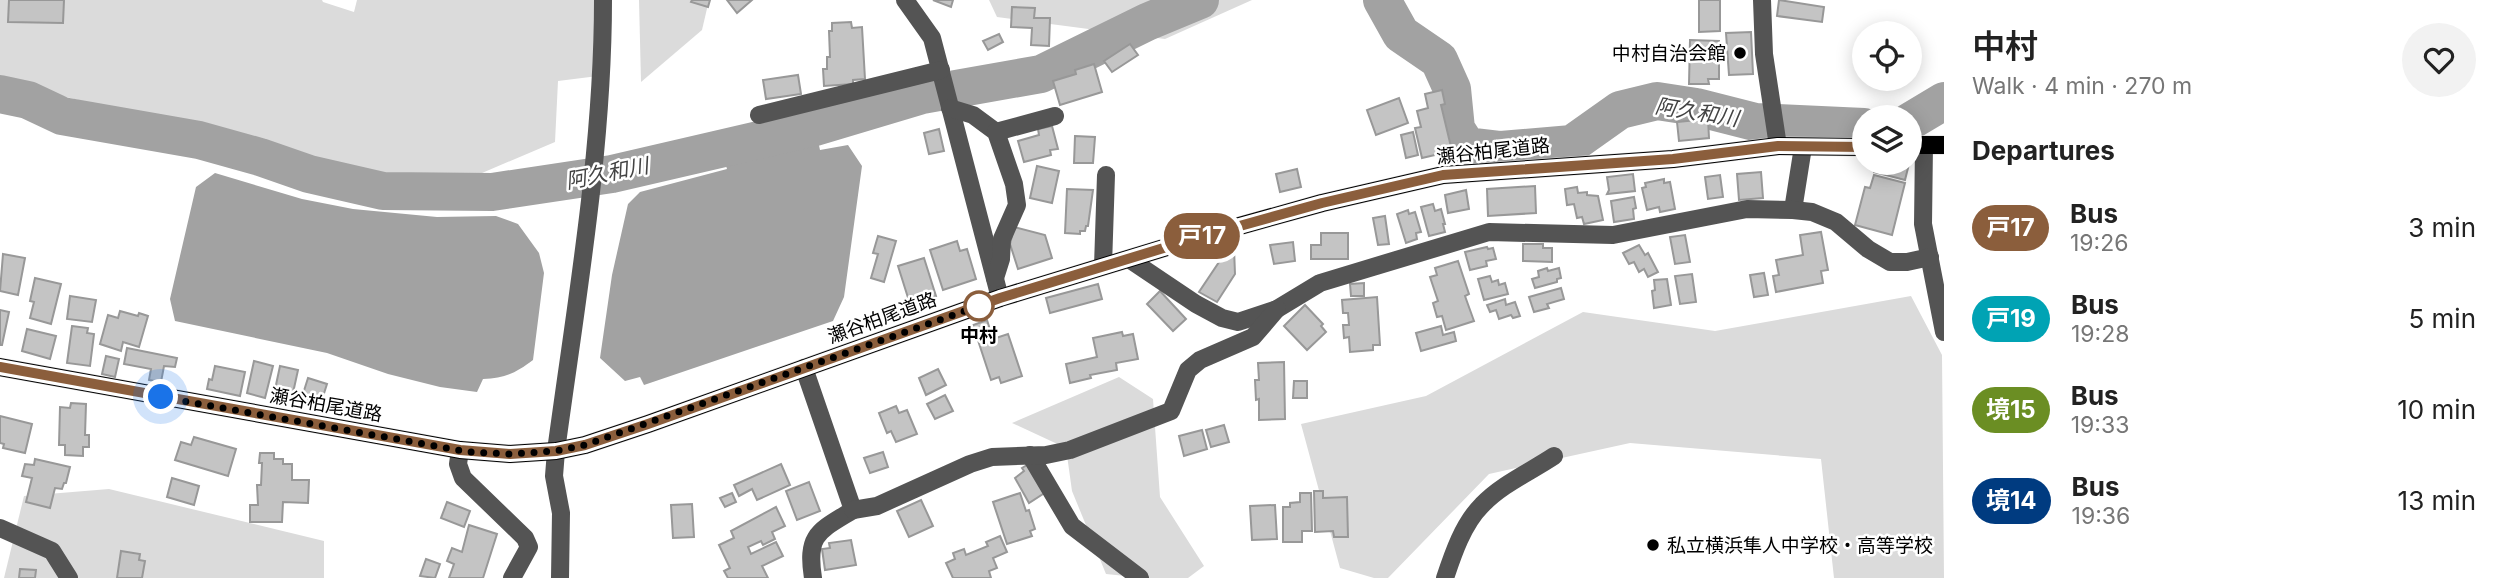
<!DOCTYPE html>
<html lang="en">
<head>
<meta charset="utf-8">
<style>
  :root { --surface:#fff; --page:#f2f2f2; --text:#222; --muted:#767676 }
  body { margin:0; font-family:Inter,"Noto Sans JP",sans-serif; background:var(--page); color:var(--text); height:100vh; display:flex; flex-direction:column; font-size:26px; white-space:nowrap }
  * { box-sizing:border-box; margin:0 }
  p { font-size:23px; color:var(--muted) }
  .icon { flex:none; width:38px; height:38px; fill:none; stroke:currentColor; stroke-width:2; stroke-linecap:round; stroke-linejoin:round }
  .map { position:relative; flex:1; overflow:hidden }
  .details { display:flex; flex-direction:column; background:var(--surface); width:560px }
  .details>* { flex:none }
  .badge { padding:0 14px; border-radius:23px; font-size:24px; line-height:46px }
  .controls { position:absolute; left:1852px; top:21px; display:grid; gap:14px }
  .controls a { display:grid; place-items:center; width:70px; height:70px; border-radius:50%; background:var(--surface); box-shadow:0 4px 18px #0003; font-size:35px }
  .you { position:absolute; width:35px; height:35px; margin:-18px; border:5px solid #fff; border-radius:50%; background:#1a73e8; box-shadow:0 0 0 10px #1a73e833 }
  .map>.badge { position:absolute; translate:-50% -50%; box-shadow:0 0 0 4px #fff }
  h2 { padding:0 28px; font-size:26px; line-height:63px }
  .round { display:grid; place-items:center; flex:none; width:74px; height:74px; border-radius:37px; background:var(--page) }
  .overview { display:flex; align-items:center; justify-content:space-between; height:119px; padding:0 28px }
  h1 { font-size:33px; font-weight:600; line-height:52px }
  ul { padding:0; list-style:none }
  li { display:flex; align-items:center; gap:21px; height:91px; padding:0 28px }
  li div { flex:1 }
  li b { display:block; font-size:26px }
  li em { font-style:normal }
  li .badge { min-width:77px; font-weight:700; text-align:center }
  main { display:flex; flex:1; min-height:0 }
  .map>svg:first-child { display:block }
  .green { fill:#dbdbdb }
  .water { fill:#a2a2a2 }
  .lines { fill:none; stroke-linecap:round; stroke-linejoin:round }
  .river { stroke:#a2a2a2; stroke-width:38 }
  .building { fill:#c4c4c4; stroke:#989898; stroke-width:2 }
  .major-casing { stroke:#dbdbdb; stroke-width:19 }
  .minor { stroke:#545454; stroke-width:18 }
  .major { stroke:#000; stroke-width:18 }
  .line-casing { stroke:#fff; stroke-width:16 }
  .line { stroke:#8b5e3c; stroke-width:10 }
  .walk { stroke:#000; stroke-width:7; stroke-dasharray:0 12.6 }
  .poi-dot { fill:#000; stroke:#fff; stroke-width:2.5 }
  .stop-dot { fill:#fff; stroke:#8b5e3c; stroke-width:3.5 }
  .labels { text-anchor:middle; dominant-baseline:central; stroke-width:5; stroke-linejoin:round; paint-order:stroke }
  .poi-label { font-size:19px; fill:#000; stroke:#fff; text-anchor:end }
  .street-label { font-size:19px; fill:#000; stroke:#fff }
  .stop-label { font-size:19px; font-weight:bold; fill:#000; stroke:#fff }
  .water-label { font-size:21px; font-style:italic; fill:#434343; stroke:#fff }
</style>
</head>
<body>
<main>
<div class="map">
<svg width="1944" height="578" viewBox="0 0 1944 578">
  <rect width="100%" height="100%" fill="#fff"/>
  <!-- green -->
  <g class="green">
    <path d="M0,0H322L323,2L354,12L357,0H594L598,76L558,81L555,142L482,173L396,177L0,81Z"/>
    <path d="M639,0H709L702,30L641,82Z"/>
    <path d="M989,0H1252L1165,39L997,17Z"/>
    <path d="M1911,296L1942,355L1944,578H1834L1821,459L1630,443L1489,474L1388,578H1374L1340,568L1301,424L1426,396L1583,312L1715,331Z"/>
    <path d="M1119,377L1153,399L1160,497L1204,566L1188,578H1145L1106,574L1072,491L1066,448L1012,423Z"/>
    <path d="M109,489L324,541V578H4L24,496Z"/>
  </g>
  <!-- water -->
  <g class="water">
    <path d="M815,127L820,150L848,145L862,166L844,297L833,321L644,385L640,377L625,381L600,358L612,275L628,204L640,192L727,169L721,150Z"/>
    <path d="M215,173L302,199L353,209L437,217L496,216L518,224L539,253L544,273L533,360C516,373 505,378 483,379L477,392L440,387L388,374L327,353L175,321L170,299L196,187Z"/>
  </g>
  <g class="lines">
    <!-- river -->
    <g class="river">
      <path d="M1382,0L1401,34L1439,60L1452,89L1456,129L1467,146L1501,150L1572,144L1620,110L1657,101L1696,107L1755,122L1864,127"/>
      <path d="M0,94L28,100L62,116L199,140L260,157L309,174L383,191L492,192L612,174L815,127L922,95L1041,74L1147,22L1200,0"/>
      <path d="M1909,122L1944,101"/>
    </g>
  </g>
  <!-- building -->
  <g class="building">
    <path d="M9,0H64L63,23L8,22Z"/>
    <path d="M692,0H710L708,7L691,2Z"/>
    <path d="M727,0H752L737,13Z"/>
    <path d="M933,0H953L951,7Z"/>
    <path d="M1699,0H1720V31L1699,32Z"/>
    <path d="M1779,0L1824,7L1822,22L1777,16Z"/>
    <path d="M1012,7L1035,8L1034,18H1050L1049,46L1031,45L1032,28L1011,27Z"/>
    <path d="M851,22L852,28L862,27L865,79L853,80V84L824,86L823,69H827V57H830L829,31H832V23Z"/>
    <path d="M1751,32L1753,74L1729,75L1726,33Z"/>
    <path d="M999,34L1003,42L988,50L983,41Z"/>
    <path d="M1690,40L1719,41V79H1708L1709,84H1689Z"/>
    <path d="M1130,44L1138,55L1112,72L1104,61Z"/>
    <path d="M1094,64L1102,92L1060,105L1053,81L1076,74L1075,70Z"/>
    <path d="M798,75L801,94L766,99L763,80Z"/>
    <path d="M1442,90L1445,104L1441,105L1452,151L1422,158L1415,128L1421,127L1417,111L1428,108L1425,94Z"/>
    <path d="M1399,98L1408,123L1376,135L1367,110Z"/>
    <path d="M1708,119L1709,138L1679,141L1677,122Z"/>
    <path d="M1052,126L1058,149L1050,150L1051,155L1024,162L1018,141L1039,135L1038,129Z"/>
    <path d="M939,129L944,151L929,154L924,133Z"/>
    <path d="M1413,132L1418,155L1406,158L1401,135Z"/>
    <path d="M1075,136L1095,137L1093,163H1074Z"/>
    <path d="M1875,163L1909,164L1905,180L1874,172Z"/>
    <path d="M1037,166L1059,171L1052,203L1030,198Z"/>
    <path d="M1297,169L1301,187L1280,192L1276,174Z"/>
    <path d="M1761,172L1763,198L1739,200L1737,174Z"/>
    <path d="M1633,174L1635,191L1607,194L1609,190L1607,177Z"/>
    <path d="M1720,175L1723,197L1708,199L1705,177Z"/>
    <path d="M1874,175L1905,183L1892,235L1855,225L1865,187L1870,188Z"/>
    <path d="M1664,179V183L1670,182L1675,209L1660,212L1659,207L1647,210L1642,188L1646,187L1645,183Z"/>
    <path d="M1535,186L1536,213L1488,216L1487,189Z"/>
    <path d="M1577,187L1578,193L1587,192V195L1598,196L1603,220L1584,224L1582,217L1577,218L1574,204L1567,205L1565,189Z"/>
    <path d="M1067,189L1093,190L1088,226H1086L1085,231H1080V234L1065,233Z"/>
    <path d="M1466,190L1469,209L1448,213L1445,195Z"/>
    <path d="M1634,197L1636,208L1633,209L1634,219L1614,222L1611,201Z"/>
    <path d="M1433,204L1435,211L1441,209L1445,224H1443L1445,232L1429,236L1421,207Z"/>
    <path d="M1408,210L1409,214L1415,212L1421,232L1416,233L1417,239L1406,243L1397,214Z"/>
    <path d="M1385,216L1389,244L1378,245L1373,218Z"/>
    <path d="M1014,227L1045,235L1052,258L1018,269L1010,244Z"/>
    <path d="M1821,232L1828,270L1821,271L1823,283L1776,292L1773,276L1779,275L1776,260L1803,255L1800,235Z"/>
    <path d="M1321,233H1348V259H1311V245H1321Z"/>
    <path d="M1685,235L1690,262L1675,264L1670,237Z"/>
    <path d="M878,236L896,241L884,282L871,278L878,254L873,253Z"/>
    <path d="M957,241L960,251L967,249L976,279L943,290L930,250Z"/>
    <path d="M1293,242L1295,261L1274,264L1270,245Z"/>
    <path d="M1523,244H1543V248H1552V262L1523,261Z"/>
    <path d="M1639,245L1645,255L1648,253L1658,272L1648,277L1644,269L1639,272L1634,262L1629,264L1623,253Z"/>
    <path d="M1487,247L1488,249L1493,248L1496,259L1486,261L1487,266L1470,270L1465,252Z"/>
    <path d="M1234,248L1235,274L1217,302L1199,292L1219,262L1216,252Z"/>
    <path d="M3,254L25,258L18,295L0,291Z"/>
    <path d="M924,258L936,296L910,304L898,266Z"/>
    <path d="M1458,261L1469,294L1465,296L1474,321L1446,330L1442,316L1437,317L1433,303L1438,301L1430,277L1437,275L1435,268Z"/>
    <path d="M1547,268L1548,271L1559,268L1561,278L1557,279V282L1535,288L1532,279L1539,277L1538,271Z"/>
    <path d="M1764,273L1768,295L1754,297L1750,275Z"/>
    <path d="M1692,274L1696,302L1680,304L1675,276Z"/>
    <path d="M1490,276L1492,282L1498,280L1499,285L1505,283L1508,294L1484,300L1478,279Z"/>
    <path d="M35,278L61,284L51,324L30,318L34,302L30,301Z"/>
    <path d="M1667,279L1671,305L1654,308L1652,291L1655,290L1654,280Z"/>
    <path d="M1364,283V296H1351L1350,284Z"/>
    <path d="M1098,284L1102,299L1050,313L1046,298Z"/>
    <path d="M1561,288L1564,299L1547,304L1549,308L1534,312L1529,297Z"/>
    <path d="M1160,291L1186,319L1173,331L1147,304Z"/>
    <path d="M70,296L96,300L92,322L67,319Z"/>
    <path d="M1377,297L1380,345H1373V350L1350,352L1349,337L1344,338L1343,325H1349L1348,313H1343L1342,300Z"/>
    <path d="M1505,299L1506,305L1515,302L1520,316L1513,318L1511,315L1499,319L1496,310L1490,312L1487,305Z"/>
    <path d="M1305,305L1323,324L1321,326L1326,332L1307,350L1284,326Z"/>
    <path d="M0,310L9,312L2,345H0Z"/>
    <path d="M120,311L138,316L139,313L148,316L139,347L123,342L121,351L100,344L108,315L118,318Z"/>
    <path d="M987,320L993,339L1008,334L1022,376L1001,383L999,377L991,380L973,325Z"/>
    <path d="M72,326L88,328L87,333L94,334L90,366L67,363Z"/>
    <path d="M1441,326L1443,335L1454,332L1456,341L1421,351L1416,333Z"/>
    <path d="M27,329L56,336L50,359L22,351Z"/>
    <path d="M1122,332L1123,336L1133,334L1138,359L1116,363L1117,370L1090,375L1091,378L1070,383L1066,364L1097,357L1093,338Z"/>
    <path d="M127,348L177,358L175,367L164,366L161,382L149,380L151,369L124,364Z"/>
    <path d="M106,356L119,359L115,377L102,374Z"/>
    <path d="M254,361L273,366L265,398L247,393Z"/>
    <path d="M1284,362L1285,419L1259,420V399L1256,400L1255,380H1259L1258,363Z"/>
    <path d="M215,366L245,372L240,396L207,389L209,379L212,380Z"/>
    <path d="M280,366L298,370L291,402L273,399Z"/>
    <path d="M938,369L946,385L926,395L919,378Z"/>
    <path d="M308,378L327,384L319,409L307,405L309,399L302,397Z"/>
    <path d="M1294,381H1307V398H1293Z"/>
    <path d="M945,395L953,411L935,419L927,404Z"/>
    <path d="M71,403L86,404L85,435H89V447H83V456L65,455V445H59L60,407L70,408Z"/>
    <path d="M896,406L899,413L907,410L917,434L896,442L891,431L887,433L879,413Z"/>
    <path d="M0,416L32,424L25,453L3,448L4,444L0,443Z"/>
    <path d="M1224,425L1229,442L1211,447L1206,430Z"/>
    <path d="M1202,430L1207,449L1184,456L1179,436Z"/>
    <path d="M194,437L236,449L228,476L175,460L181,442L191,445Z"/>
    <path d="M883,452L888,467L870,473L864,458Z"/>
    <path d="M260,453H274V459H283V464H292V480H309L308,503L283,502L282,522H250V505H258L257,485H261L262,463H259Z"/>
    <path d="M35,459L70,467L66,483H64L62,489L55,488L50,508L26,502L32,478L22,476L25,464L34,465Z"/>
    <path d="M781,464L790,485L757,500L752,489L739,496L734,485Z"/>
    <path d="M1027,465L1046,492L1029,503L1015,478L1024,471L1022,468Z"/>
    <path d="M172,478L199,486L194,505L167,497Z"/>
    <path d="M809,482L820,511L797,520L786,491Z"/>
    <path d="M1314,491H1323V498L1347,497L1348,537H1334L1333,531L1315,532Z"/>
    <path d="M732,493L736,502L725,507L720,498Z"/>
    <path d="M1020,493L1026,511L1029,510L1035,529L1030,531L1032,536L1007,544L993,502Z"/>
    <path d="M1300,493H1311L1312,531H1302V542H1283V507H1290V503L1300,502Z"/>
    <path d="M921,500L933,526L909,537L897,511Z"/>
    <path d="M447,502L470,511L464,527L441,518Z"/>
    <path d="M692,504L694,537L673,538L671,505Z"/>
    <path d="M1275,505L1277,539L1252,540L1250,506Z"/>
    <path d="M776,507L785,526L772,532L775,539L763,545L761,541L748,547L751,554L776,542L783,556L762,566L768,578H728L724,571L730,568L719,545L734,538L731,531Z"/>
    <path d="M469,525L497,534L483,578H449L454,564L447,561L452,548L462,552Z"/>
    <path d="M1000,536L1007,552L993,558L997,568L989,571L991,578H953L946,563L955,559L953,553L964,549L966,555L988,546L986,542Z"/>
    <path d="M851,540L856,565L825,570L822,549L830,548L829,543Z"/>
    <path d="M121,551L140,554L139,560L145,561L142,578H117Z"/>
    <path d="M426,559L440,564L435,578L420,576Z"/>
    <path d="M20,569L36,570L35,578H19Z"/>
  </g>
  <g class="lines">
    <!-- major casing -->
    <g class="major-casing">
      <g id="major">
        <path d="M1909,145H1944"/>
        <path d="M0,367L460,450L510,454L556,451L585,445L648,424L1000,298L1193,239L1322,203L1443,175L1673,159L1778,146L1864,147"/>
      </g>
    </g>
    <!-- minor -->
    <g class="minor">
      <path d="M905,0L932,38L1000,298"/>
      <path d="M1762,0L1764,54L1778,146"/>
      <path d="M950,108L973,115L996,132L1014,184L1017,205L1002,239L1001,259L995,278"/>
      <path d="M759,115L941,70"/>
      <path d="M996,132L1055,116"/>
      <path d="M1924,145L1923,224L1944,332"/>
      <path d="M1793,210L1803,147"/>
      <path d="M1129,259L1196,304L1222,318L1238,322L1277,309L1320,283L1489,232L1613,235L1747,209L1793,210L1812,212L1836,222L1868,249L1890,262H1907L1930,257"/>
      <path d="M1103,266L1106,175"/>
      <path d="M804,368L853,510C819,531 806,534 813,578"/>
      <path d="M460,450L458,464L463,478L525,538L529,547L512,578"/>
      <path d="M1030,455L1072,526L1140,578"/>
      <path d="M853,510L877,506L970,464L992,457L1046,455L1070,450L1171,411L1188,370L1200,360L1253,337L1277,309"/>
      <path d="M0,528L52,551L69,578"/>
      <path d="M560,578L561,513L554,476L556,451C576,302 603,151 603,0"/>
      <path d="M1445,578C1453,554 1463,524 1482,505C1502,484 1530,472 1554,456"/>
    </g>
    <!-- major -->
    <use href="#major" class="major"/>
  </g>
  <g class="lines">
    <!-- line casing -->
    <g class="line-casing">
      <path id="line" d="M0,367L460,450L510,454L556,451L585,445L648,424L1000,298L1193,239L1322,203L1443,175L1673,159L1778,146L1864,147"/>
    </g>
    <!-- line -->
    <use href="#line" class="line"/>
    <!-- walk -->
    <path class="walk" d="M161,397L469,452L510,454L556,451L585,445L979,306"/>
  </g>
  <!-- markers -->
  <g class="poi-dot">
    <circle cx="1740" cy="53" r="7"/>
    <circle cx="1653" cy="545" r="7"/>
  </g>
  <circle class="stop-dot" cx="979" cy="306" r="14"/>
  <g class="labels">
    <!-- poi labels -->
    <g class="poi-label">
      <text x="1726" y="53">中村自治会館</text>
      <text x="1667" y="545" text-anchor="start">私立横浜隼人中学校・高等学校</text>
    </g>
    <!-- street labels -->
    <g class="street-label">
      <text transform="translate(1493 151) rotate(-6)">瀬谷柏尾道路</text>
      <text transform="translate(882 318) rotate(-20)">瀬谷柏尾道路</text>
      <text transform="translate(326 405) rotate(10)">瀬谷柏尾道路</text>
    </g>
    <!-- stop labels -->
    <g class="stop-label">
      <text x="979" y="335">中村</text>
    </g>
    <!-- water labels -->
    <g class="water-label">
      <text transform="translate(1697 112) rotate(9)">阿久和川</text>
      <text transform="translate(607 173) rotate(-11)">阿久和川</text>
    </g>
  </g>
</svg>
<div class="controls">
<a><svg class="icon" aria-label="locate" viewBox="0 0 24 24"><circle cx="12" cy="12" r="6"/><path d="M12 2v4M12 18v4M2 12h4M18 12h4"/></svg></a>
<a><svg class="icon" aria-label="layers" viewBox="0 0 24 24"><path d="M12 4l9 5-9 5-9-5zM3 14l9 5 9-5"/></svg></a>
</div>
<div class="you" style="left:161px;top:397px"></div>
<b class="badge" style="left:1202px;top:236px;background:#8b5e3c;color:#fff">戸17</b>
</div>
<section class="details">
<div class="overview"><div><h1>中村</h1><p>Walk · 4 min · 270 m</p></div><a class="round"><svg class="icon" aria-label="heart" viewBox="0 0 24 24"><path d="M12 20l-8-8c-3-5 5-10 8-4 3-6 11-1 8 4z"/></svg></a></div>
<h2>Departures</h2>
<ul>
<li><span class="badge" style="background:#8b5e3c;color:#fff">戸17</span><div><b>Bus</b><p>19:26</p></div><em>3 min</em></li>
<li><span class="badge" style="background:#00a3b4;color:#fff">戸19</span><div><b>Bus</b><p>19:28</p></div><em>5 min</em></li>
<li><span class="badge" style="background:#6b8e23;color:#fff">境15</span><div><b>Bus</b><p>19:33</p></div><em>10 min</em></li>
<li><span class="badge" style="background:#003b80;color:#fff">境14</span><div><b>Bus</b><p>19:36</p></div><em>13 min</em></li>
</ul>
</section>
</main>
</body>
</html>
